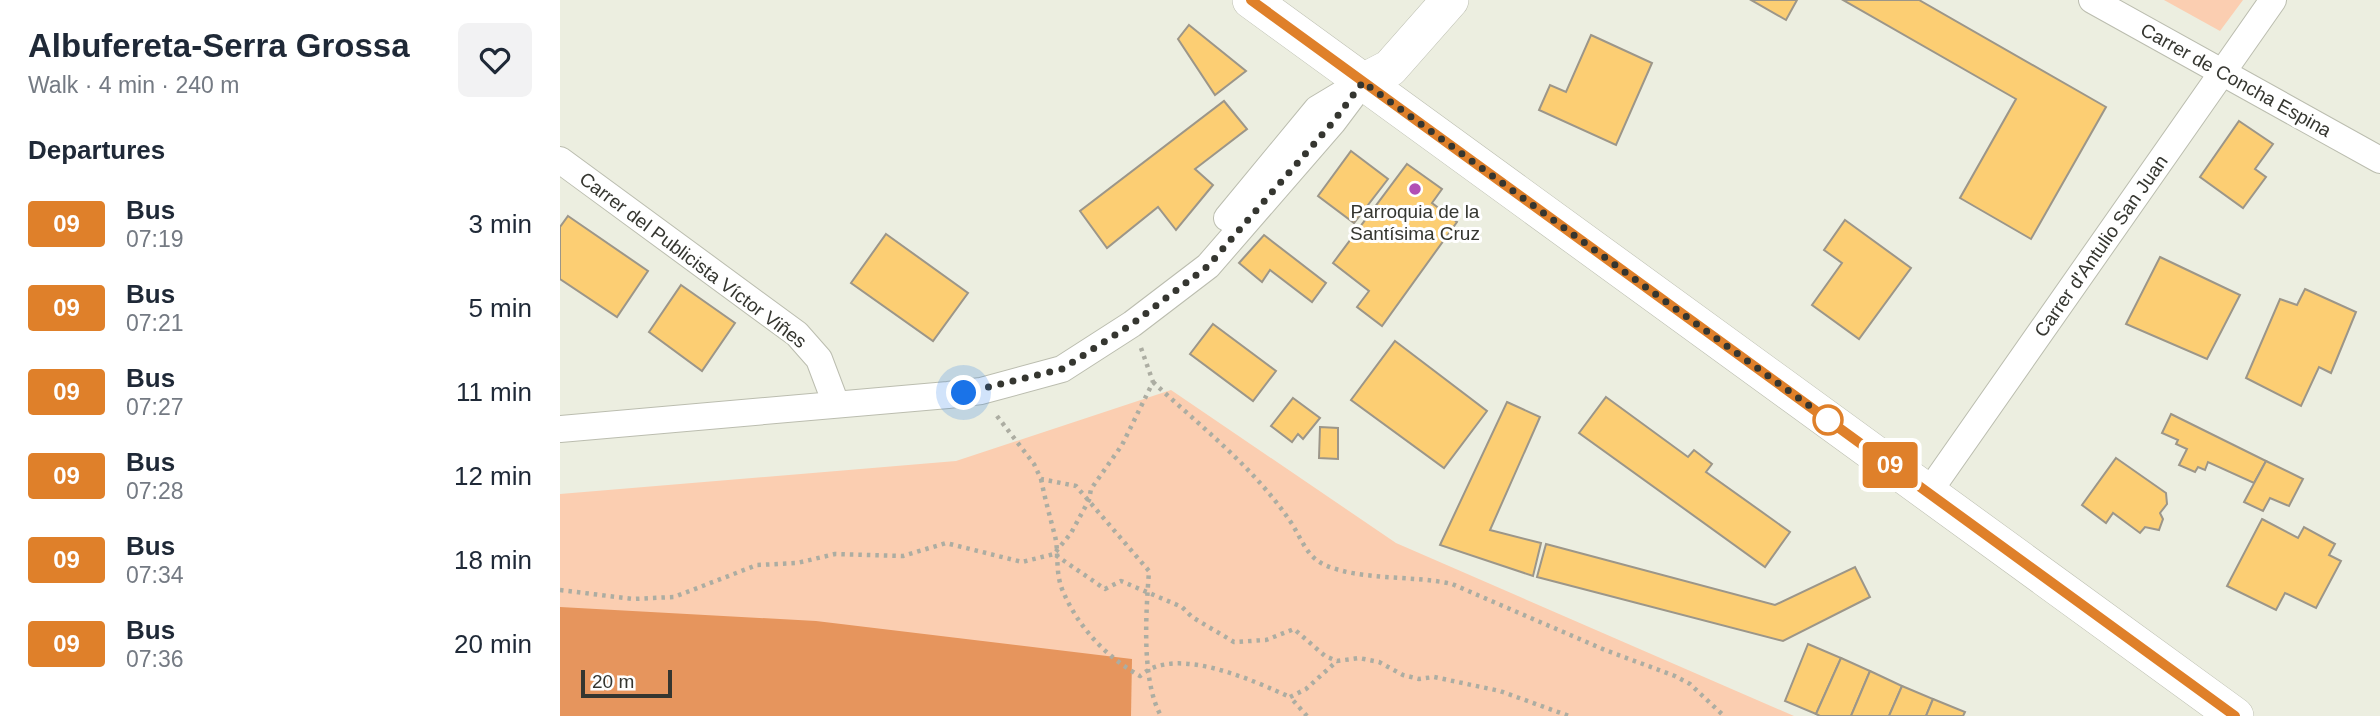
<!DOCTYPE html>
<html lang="en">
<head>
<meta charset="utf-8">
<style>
  :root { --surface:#fff; --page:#f2f2f3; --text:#1f2937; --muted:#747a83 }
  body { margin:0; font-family:Helvetica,sans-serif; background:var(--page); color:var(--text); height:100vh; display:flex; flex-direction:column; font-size:26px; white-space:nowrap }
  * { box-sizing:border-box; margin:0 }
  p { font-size:23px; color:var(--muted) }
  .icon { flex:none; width:38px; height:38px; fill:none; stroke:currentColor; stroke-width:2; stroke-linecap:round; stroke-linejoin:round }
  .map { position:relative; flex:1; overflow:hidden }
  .details { display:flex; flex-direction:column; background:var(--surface); width:560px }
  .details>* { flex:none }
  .badge { padding:0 14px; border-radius:5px; font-size:24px; line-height:46px }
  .scale { position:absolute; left:21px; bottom:18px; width:91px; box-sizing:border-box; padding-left:7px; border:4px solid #353630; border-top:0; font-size:19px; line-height:24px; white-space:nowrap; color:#353630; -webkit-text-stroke:5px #fff; paint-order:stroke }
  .you { position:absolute; width:35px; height:35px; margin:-18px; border:5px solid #fff; border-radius:50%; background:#1a73e8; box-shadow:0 0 0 10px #1a73e833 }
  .map>.badge { position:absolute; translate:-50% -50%; box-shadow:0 0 0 4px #fff }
  h2 { padding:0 28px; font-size:26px; line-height:63px }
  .round { display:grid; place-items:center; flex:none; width:74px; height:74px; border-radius:10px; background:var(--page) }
  .overview { display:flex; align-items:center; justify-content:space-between; height:119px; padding:0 28px }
  h1 { font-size:33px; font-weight:700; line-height:52px }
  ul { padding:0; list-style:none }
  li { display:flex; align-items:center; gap:21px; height:84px; padding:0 28px }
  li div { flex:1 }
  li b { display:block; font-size:26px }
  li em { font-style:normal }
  li .badge { min-width:77px; font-weight:700; text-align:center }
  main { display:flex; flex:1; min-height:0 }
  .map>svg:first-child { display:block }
  .green { fill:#fbceb1 }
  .forest { fill:#e6955d }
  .building { fill:#fcce73; stroke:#9c9689; stroke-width:2 }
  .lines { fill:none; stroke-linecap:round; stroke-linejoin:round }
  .street-casing { stroke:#bbbdaf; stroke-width:28 }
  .secondary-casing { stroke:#bbbdaf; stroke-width:38 }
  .path { stroke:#acada2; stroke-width:4.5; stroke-dasharray:3.5 5; stroke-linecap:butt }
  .street { stroke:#fff; stroke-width:26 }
  .secondary { stroke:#fff; stroke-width:37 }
  .line-casing { stroke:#fff; stroke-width:16 }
  .line { stroke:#df802a; stroke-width:10 }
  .walk { stroke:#353630; stroke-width:7; stroke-dasharray:0 12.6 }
  .poi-dot { fill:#b14fb5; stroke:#fff; stroke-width:2.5 }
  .stop-dot { fill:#fff; stroke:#df802a; stroke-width:3.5 }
  .labels { text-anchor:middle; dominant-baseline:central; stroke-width:6; stroke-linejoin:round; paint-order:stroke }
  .street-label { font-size:19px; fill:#353630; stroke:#fff }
  .poi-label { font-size:19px; fill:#353630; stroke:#fff }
</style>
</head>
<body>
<main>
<section class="details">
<div class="overview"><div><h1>Albufereta-Serra Grossa</h1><p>Walk · 4 min · 240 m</p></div><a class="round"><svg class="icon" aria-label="heart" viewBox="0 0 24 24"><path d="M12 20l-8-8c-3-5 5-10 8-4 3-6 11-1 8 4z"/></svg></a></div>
<h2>Departures</h2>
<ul>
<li><span class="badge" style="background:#df802a;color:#fff">09</span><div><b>Bus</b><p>07:19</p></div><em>3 min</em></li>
<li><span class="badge" style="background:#df802a;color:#fff">09</span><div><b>Bus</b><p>07:21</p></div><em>5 min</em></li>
<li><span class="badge" style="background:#df802a;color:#fff">09</span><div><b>Bus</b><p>07:27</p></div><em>11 min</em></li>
<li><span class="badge" style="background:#df802a;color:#fff">09</span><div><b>Bus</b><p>07:28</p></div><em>12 min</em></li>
<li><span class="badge" style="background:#df802a;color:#fff">09</span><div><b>Bus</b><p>07:34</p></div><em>18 min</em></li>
<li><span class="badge" style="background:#df802a;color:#fff">09</span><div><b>Bus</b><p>07:36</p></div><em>20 min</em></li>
</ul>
</section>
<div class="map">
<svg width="1820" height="716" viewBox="0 0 1820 716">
  <rect width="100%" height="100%" fill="#eceee0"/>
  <!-- green -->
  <g class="green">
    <path d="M1604,0H1683L1660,31Z"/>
    <path d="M611,390L836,543L1234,716H0V494L396,461Z"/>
  </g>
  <!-- forest -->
  <path class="forest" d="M0,607L256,621L572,659L571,716H0Z"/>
  <!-- building -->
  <g class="building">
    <path d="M1191,0H1237L1226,20Z"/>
    <path d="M1283,0H1359L1546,107L1471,239L1400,198L1456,99Z"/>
    <path d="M629,25L686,71L655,95L618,39Z"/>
    <path d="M1031,35L1092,63L1056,145L979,110L990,85L1006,92Z"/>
    <path d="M664,101L687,129L635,169L653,185L616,230L598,207L547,248L520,211Z"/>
    <path d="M1679,121L1713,144L1695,169L1706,177L1683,208L1640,177Z"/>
    <path d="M791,151L828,179L794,223L758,196Z"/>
    <path d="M847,164L882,189L872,203L897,222L822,326L797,307L809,291L773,263Z"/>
    <path d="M8,216L88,271L57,317L0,279V227Z"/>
    <path d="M1285,220L1351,268L1299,339L1252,305L1282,263L1264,250Z"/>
    <path d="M326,234L408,293L373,341L291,283Z"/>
    <path d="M704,235L766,283L752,302L710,270L702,282L679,263Z"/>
    <path d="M1600,257L1680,295L1647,359L1566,324Z"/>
    <path d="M121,285L175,323L142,371L89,332Z"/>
    <path d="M1745,289L1796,312L1771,373L1759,367L1741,406L1686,378L1720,299L1737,305Z"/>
    <path d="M653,324L716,371L693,401L630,354Z"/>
    <path d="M835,341L927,411L884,468L791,400Z"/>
    <path d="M1046,397L1128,457L1134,450L1152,464L1146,472L1230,532L1205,567L1019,433Z"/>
    <path d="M733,398L760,418L743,439L738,434L732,442L711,426Z"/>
    <path d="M947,402L980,417L930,530L981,543L973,576L880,545Z"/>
    <path d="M1611,414L1706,461L1694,483L1648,462L1645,470L1638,467L1635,472L1619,465L1627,449L1616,444L1618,440L1602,433Z"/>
    <path d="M760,427L778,428V459L759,458Z"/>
    <path d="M1556,458L1606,493L1607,504L1600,513L1603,519L1599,530L1585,527L1580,533L1553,513L1546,523L1522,505Z"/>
    <path d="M1706,461L1743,479L1729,506L1710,498L1703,511L1684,502Z"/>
    <path d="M1702,519L1738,538L1744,527L1775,544L1769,555L1781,561L1756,608L1725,593L1716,610L1667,586Z"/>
    <path d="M986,544L1215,605L1295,567L1310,597L1223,641L977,577Z"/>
    <path d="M1248,644L1281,658L1256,714L1225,701Z"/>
    <path d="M1281,658L1310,671L1291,716H1260L1256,714Z"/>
    <path d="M1310,671L1342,686L1329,716H1291Z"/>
    <path d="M1342,686L1373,699L1366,716H1329Z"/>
    <path d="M1373,699L1405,712L1403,716H1366Z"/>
  </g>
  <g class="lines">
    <!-- street casing -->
    <g class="street-casing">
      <g id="street">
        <path d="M1532,0L1820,160"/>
        <path d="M0,160L237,334L259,359L276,404"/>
        <path d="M667,218L757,109L792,88"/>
        <path d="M0,429L388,395L421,391L502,369L572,324L648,266L773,122L803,82"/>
        <path d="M1368,493L1713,0"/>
      </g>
    </g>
    <!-- secondary casing -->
    <g class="secondary-casing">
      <g id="secondary">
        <path d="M691,0L1675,716"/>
        <path d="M803,82L830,68L890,0"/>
      </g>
    </g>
    <!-- path -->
    <g class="path">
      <path d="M581,348L593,382L562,445L531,489L529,500L511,533L494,554L545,589L561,581L622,607L632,617L674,642L706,640L734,629L765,656L777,661L799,658L819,662L843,675L859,679L874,677L940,691L1009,716"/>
      <path d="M593,382C641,427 696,469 732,524C742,540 747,557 765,565C801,581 854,575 892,584L1045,650L1115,676L1130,684L1164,716"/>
      <path d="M437,416L474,464L481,479L516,486L589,571C586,613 581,680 601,716"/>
      <path d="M481,479C485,499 490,517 495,536C499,552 495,571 502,589C517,626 546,657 580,676C615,644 694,681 730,697"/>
      <path d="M0,590L73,599L114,597L197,565L237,563L275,554L343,556L386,543L462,562L494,554"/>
      <path d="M747,716L730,697L746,689L777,661"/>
    </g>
    <!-- street -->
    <use href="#street" class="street"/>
    <!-- secondary -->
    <use href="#secondary" class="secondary"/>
  </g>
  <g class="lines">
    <!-- line casing -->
    <g class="line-casing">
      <path id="line" d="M691,0L1675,716"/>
    </g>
    <!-- line -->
    <use href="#line" class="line"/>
    <!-- walk -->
    <path class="walk" d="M404,393L502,369L572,324L648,266L773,122L803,82L1273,423L1268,420"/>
  </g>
  <!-- markers -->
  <circle class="poi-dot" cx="855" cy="189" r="7"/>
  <circle class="stop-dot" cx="1268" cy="420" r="14"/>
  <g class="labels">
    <!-- street labels -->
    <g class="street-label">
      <text transform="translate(1676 80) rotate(29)">Carrer de Concha Espina</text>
      <text transform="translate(1541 246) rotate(-55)">Carrer d'Antulio San Juan</text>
      <text transform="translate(133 260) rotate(37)">Carrer del Publicista Víctor Viñes</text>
    </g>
    <!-- poi labels -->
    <g class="poi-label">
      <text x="855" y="211">Parroquia de la<tspan x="855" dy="22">Santísima Cruz</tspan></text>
    </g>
  </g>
</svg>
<div class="scale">20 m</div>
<div class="you" style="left:404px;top:393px"></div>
<b class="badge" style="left:1330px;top:465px;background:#df802a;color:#fff">09</b>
</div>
</main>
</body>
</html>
